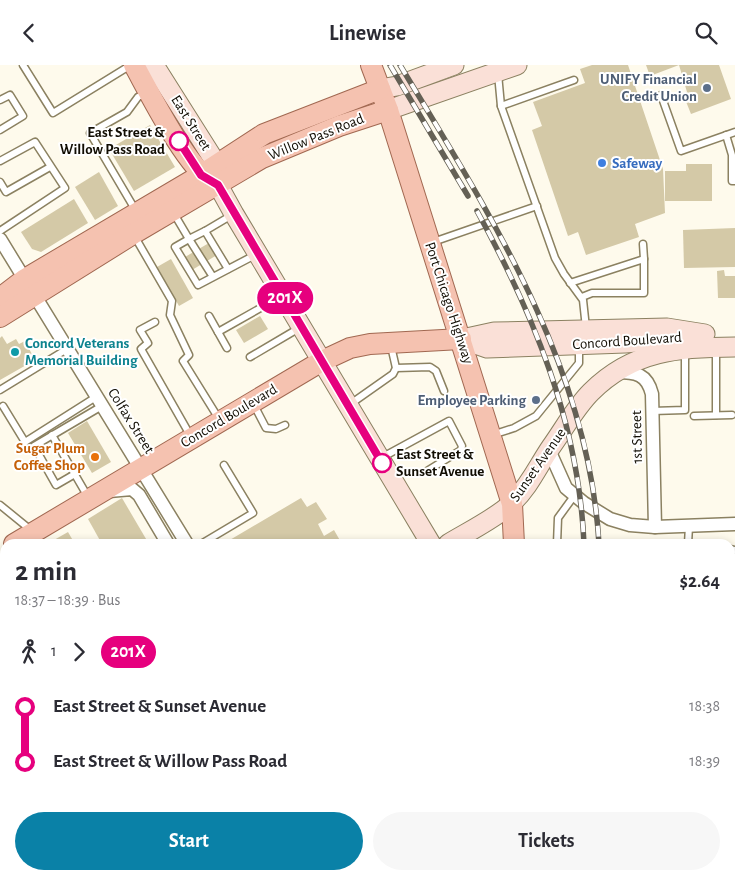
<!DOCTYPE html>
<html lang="en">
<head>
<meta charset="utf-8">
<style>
  :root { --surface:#fff; --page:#f7f7f7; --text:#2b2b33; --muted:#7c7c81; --accent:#0a81a7 }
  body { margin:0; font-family:"Alegreya Sans",sans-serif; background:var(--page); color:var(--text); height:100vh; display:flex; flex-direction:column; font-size:19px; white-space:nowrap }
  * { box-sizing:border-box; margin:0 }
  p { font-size:16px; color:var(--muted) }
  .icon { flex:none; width:28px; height:28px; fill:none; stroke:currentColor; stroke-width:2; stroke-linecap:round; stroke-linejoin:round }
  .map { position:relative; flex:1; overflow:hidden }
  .sheet { position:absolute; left:0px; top:474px; width:735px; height:341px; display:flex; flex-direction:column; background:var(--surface); border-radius:15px 15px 0 0; box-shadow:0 2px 8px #0003 }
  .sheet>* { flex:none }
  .badge { padding:0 10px; border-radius:16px; font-size:18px; line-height:32px }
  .map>.badge { position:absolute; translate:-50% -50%; box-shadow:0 0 0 2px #fff }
  .legs { display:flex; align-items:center; gap:8px; height:55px; padding:0 15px; font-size:16px }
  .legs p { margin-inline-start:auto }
  .overview { display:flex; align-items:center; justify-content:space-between; height:85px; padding:0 15px }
  h1 { font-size:28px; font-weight:700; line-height:38px }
  .cta { display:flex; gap:10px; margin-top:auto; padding:10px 15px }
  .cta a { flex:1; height:58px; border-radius:30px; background:var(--accent); color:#fff; font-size:20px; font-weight:700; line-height:58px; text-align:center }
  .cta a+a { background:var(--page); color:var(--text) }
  ul { padding:0 15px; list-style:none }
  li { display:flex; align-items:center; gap:18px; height:55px; font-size:19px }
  li i { display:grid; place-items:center; width:8px; height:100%; margin:0 6px; background:currentColor }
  li i::after { content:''; width:12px; height:12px; margin:-6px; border:4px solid; border-radius:50%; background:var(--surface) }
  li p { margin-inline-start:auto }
  li:first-child i { background:linear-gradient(#0000 50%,currentColor 0) }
  li:last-child i { background:linear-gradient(currentColor 50%,#0000 0) }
  header { display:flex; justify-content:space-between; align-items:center; height:65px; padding:0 15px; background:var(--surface); font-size:22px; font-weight:700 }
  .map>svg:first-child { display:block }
  .building { fill:#d4c9a7 }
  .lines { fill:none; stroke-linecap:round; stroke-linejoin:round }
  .lane-casing { stroke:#8b8161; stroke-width:9 }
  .street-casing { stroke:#8b8161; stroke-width:15 }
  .secondary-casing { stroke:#8b8161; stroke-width:21 }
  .primary-casing { stroke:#a16851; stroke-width:22 }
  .lane { stroke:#fff; stroke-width:6 }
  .street { stroke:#fff; stroke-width:12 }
  .secondary { stroke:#fae0d7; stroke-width:19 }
  .primary { stroke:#f5c2b0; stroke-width:20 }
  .rail-casing { stroke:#646055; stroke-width:5.5 }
  .rail { stroke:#fff; stroke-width:4; stroke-dasharray:11; stroke-linecap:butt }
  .line-1-casing { stroke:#fff; stroke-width:11 }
  .line-1 { stroke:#e6007e; stroke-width:8 }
  .service-dot { fill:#5c6f8a; stroke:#fff; stroke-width:2 }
  .stop-1-dot { fill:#fff; stroke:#e6007e; stroke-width:2.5 }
  .shop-dot { fill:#3f7fe0; stroke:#fff; stroke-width:2 }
  .culture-dot { fill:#0f9aa8; stroke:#fff; stroke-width:2 }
  .food-dot { fill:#e8710a; stroke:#fff; stroke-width:2 }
  .labels { text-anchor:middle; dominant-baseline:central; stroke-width:4; stroke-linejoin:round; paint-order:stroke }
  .service-label { font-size:15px; font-weight:bold; fill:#4e5e75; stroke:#fff; text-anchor:end }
  .street-label { font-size:15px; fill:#110d03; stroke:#fff }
  .stop-label { font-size:15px; font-weight:bold; fill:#110d03; stroke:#fff; text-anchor:end }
  .shop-label { font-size:15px; font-weight:bold; fill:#366cbe; stroke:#fff; text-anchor:start }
  .culture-label { font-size:15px; font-weight:bold; fill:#0d838f; stroke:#fff; text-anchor:start }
  .food-label { font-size:15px; font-weight:bold; fill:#c56008; stroke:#fff; text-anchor:end }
</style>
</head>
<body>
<header><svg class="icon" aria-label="back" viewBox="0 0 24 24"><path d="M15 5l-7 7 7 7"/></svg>Linewise<svg class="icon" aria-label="search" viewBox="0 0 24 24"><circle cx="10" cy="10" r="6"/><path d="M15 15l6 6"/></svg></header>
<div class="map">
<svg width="735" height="814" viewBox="0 0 735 814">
  <rect width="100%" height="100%" fill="#fefaec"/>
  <!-- building -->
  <g class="building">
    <path d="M592,0H628L663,104L665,148L635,159L639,172L586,190L578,167L568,171L532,65L542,61L533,37L585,18L580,4Z"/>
    <path d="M646,0H719L731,34L691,49L683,29L687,27L679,0L650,11Z"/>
    <path d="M150,60L175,102L134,126L109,84Z"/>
    <path d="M686,99H712V136H665V106H686Z"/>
    <path d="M99,107L118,141L95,155L75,122Z"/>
    <path d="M74,134L88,158L41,187L32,184L21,167Z"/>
    <path d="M735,163V202L684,203L683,165Z"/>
    <path d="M209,178L217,190L192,205L185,192Z"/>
    <path d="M171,194L193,233L179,241L157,202Z"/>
    <path d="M724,205L725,211H735V233H718L717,206Z"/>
    <path d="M260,251L268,264L244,278L236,265Z"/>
    <path d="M2,271L7,279L16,274L19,279L25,276L35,295L0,315V273Z"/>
    <path d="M87,356L111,397L92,408L68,368Z"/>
    <path d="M122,433L149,479H102L88,454Z"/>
    <path d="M301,433L307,442L316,437L327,454L318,459L324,471L334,465L342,479H223Z"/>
    <path d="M68,467L75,479H47Z"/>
    <path d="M5,503V569L0,561V506Z"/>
    <path d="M730,510L735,512V608L730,606Z"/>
    <path d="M5,780V810H53L58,814H0V782Z"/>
    <path d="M567,810H659L658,814H566Z"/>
  </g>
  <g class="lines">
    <!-- lane casing -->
    <g class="lane-casing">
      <g id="lane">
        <path d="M23,0L53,48L131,0"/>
        <path d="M498,9L501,41L555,193L564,209L583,235L586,263"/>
        <path d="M661,30L681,86L735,67"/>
        <path d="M0,35L10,30L23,51L0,65"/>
        <path d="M501,41L574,15"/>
        <path d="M726,70L732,90V116H735"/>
        <path d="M0,96L35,77L65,123L0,166"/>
        <path d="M0,117L6,127L50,102"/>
        <path d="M136,146L90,68L127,47L138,32L145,28"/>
        <path d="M173,147L189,174L205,166L228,204"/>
        <path d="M205,166L232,150"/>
        <path d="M135,172L172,236L170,250L189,290L183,296L219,354"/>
        <path d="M433,177L537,141"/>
        <path d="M643,179L644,194"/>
        <path d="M213,212L189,174L175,182L198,220L257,189"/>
        <path d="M570,218L644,194V228H592L582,232"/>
        <path d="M209,251L227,283"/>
        <path d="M155,257L140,265L148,278L141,284L190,370"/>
        <path d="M218,267L280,232"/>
        <path d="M716,284V350"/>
        <path d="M250,292L301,262"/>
        <path d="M396,303L430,302L436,306L444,326"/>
        <path d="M0,325L67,284"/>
        <path d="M254,340L266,363L276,364L285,360"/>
        <path d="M349,340L393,309L396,303L391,281"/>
        <path d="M3,341L25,377L96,332"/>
        <path d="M652,346L685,345V287"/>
        <path d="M694,351L732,350"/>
        <path d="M52,370L88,432"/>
        <path d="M492,370L514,363L536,351L579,298V283"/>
        <path d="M381,393L449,356L462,381L461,385L427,406"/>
        <path d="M75,409L56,420L34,381L102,341"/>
        <path d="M0,440L32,466"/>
        <path d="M201,479L253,448L224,400"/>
        <path d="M557,479L558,453L574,431"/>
        <path d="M688,479L689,461"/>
        <path d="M730,484L735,485"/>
        <path d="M730,612L735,614"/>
        <path d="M730,666L735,668"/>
        <path d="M730,699L735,686"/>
        <path d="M331,814L338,810"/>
        <path d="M462,814L463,810"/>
        <path d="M489,814V810"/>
      </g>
    </g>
    <!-- street casing -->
    <g class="street-casing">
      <g id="street">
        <path d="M0,174L187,479"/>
        <path d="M617,307C636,307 647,309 652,329L655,462"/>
        <path d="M549,385L566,423L584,438L610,454L630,460L655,462L735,459"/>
        <path d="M109,426L132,424L139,430L168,479"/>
        <path d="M0,593L5,601"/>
        <path d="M129,810L131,814"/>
        <path d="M274,814L281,810"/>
        <path d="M690,814L691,810"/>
      </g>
    </g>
    <!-- secondary casing -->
    <g class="secondary-casing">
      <g id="secondary">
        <path d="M154,0L216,98L218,120L234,149L431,479"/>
        <path d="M380,24L397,21L454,0"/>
        <path d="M388,45L517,0"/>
        <path d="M461,274L487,283L625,278L678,273"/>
        <path d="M462,274L494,267L667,263L705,269"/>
        <path d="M448,479C466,468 498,452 512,438C529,422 538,401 551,382C564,364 575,343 591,327C633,285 680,282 735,282"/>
      </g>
    </g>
    <!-- primary casing -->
    <g class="primary-casing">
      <g id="primary">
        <path d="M134,0C150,29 186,101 212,117"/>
        <path d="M371,0L388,45L512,439L514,479"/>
        <path d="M0,233L25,214L201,110L264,69L380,24"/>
        <path d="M0,252L133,169L262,93L339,61L388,45"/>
        <path d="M14,479L322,296L350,283L370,279L461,274"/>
        <path d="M730,718L735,720"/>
        <path d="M0,735L5,732"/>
        <path d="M730,746L735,748"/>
      </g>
    </g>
    <!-- lane -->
    <use href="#lane" class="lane"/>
    <!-- street -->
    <use href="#street" class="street"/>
    <!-- secondary -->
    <use href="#secondary" class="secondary"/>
    <!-- primary -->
    <use href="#primary" class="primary"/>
    <!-- rail casing -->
    <g class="rail-casing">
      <g id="rail">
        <path d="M390,0L468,131"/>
        <path d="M400,0C489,148 589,301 599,479"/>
        <path d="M477,146C534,250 579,359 584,479"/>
        <path d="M521,814L523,810"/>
        <path d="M542,814L544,810"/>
      </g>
    </g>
    <!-- rail -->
    <use href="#rail" class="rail"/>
  </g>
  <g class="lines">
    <!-- line-1 casing -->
    <g class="line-1-casing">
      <path id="line-1" d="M179,76L201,110L218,120L382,398"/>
    </g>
    <!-- line-1 -->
    <use href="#line-1" class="line-1"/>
  </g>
  <!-- markers -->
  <g class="service-dot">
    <circle cx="707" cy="23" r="5"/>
    <circle cx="536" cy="335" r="5"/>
  </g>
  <g class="stop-1-dot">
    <circle cx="179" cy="76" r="9"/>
    <circle cx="382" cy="398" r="9"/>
  </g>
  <circle class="shop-dot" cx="602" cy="98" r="5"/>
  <circle class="culture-dot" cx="15" cy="287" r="5"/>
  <circle class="food-dot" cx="95" cy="392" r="5"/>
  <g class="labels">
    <!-- service labels -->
    <g class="service-label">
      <text x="697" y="14">UNIFY Financial<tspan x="697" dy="17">Credit Union</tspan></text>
      <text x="526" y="335">Employee Parking</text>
    </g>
    <!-- street labels -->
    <g class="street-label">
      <text transform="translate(191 58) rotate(58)">East Street</text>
      <text transform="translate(316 72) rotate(-22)">Willow Pass Road</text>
      <text transform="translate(449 238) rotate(72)">Port Chicago Highway</text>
      <text transform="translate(627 276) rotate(-4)">Concord Boulevard</text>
      <text transform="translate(229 351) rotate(-31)">Concord Boulevard</text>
      <text transform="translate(131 356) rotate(58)">Colfax Street</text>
      <text transform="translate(637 372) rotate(-91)">1st Street</text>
      <text transform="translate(538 400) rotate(-55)">Sunset Avenue</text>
    </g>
    <!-- stop labels -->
    <g class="stop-label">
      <text x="165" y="67">East Street &amp;<tspan x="165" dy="17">Willow Pass Road</tspan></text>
      <text x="396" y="389" text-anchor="start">East Street &amp;<tspan x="396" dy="17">Sunset Avenue</tspan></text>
    </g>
    <!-- shop labels -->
    <g class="shop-label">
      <text x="612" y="98">Safeway</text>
    </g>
    <!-- culture labels -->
    <g class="culture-label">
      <text x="25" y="278">Concord Veterans<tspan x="25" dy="17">Memorial Building</tspan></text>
    </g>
    <!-- food labels -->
    <g class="food-label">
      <text x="85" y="383">Sugar Plum<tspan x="85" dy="17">Coffee Shop</tspan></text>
    </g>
  </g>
</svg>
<b class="badge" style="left:285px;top:233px;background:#e6007e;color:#fff">201X</b>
<section class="sheet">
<div class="overview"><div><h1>2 min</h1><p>18:37 – 18:39 · Bus</p></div><b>$2.64</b></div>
<div class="legs"><svg class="icon" aria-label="walk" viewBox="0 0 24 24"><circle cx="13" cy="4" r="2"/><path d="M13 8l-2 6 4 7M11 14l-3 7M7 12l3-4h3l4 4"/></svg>1<svg class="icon" aria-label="forward" viewBox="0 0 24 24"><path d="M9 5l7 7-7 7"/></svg><b class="badge" style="background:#e6007e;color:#fff">201X</b></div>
<ul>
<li><i style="color:#e6007e"></i><b>East Street &amp; Sunset Avenue</b><p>18:38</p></li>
<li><i style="color:#e6007e"></i><b>East Street &amp; Willow Pass Road</b><p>18:39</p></li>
</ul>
<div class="cta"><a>Start</a><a>Tickets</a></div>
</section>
</div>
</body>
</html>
